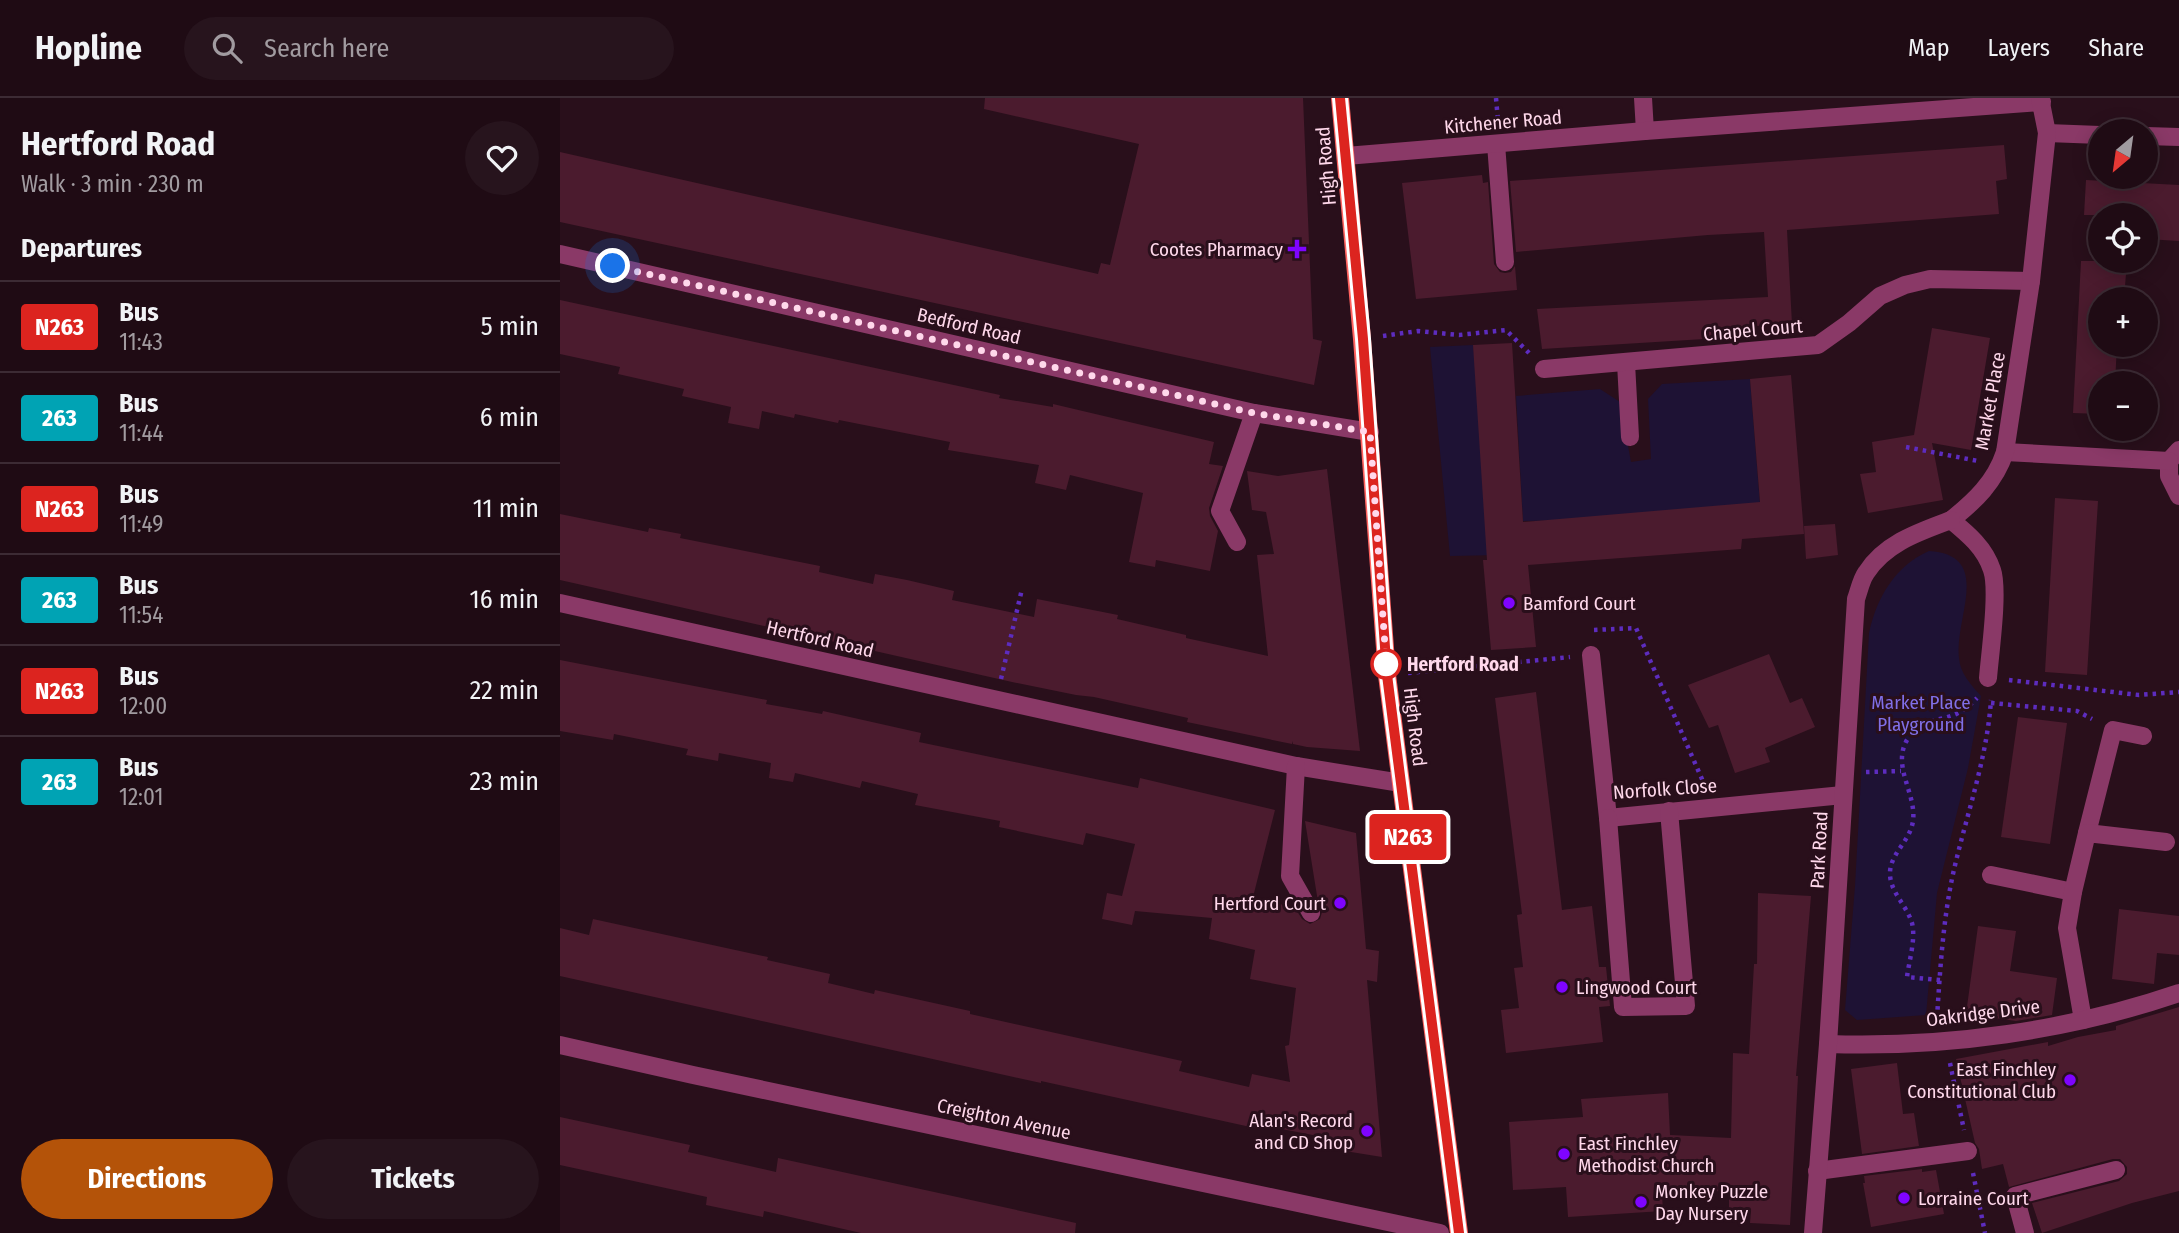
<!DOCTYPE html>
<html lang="en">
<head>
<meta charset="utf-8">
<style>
  :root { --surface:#1f0b14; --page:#27141d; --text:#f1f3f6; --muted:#a19ba0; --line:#3c2b34; --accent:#b45309 }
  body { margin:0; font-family:"Fira Sans Condensed",sans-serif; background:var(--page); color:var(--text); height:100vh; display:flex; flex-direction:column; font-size:26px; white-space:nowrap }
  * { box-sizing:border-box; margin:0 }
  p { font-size:23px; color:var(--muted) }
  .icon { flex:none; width:38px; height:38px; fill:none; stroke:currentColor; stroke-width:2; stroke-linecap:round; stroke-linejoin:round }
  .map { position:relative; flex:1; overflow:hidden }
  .sheet { display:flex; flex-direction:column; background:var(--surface); width:560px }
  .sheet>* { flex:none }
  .badge { padding:0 14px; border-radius:5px; font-size:24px; line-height:46px }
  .needle { width:46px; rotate:209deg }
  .fabs { position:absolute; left:1528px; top:21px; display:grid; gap:14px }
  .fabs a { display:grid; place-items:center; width:70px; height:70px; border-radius:50%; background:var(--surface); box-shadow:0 4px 18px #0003,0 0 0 2px var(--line); font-size:35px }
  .you { position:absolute; width:35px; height:35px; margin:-18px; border:5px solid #fff; border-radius:50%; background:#1a73e8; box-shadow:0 0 0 10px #1a73e833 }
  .map>.badge { position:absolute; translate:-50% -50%; box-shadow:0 0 0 4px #fff }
  h2 { padding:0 21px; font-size:26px; line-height:63px }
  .round { display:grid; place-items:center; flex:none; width:74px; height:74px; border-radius:37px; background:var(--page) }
  .summary { display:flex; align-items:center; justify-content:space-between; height:119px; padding:0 21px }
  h1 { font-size:33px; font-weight:700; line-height:52px }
  .action { display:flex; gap:14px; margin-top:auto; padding:14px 21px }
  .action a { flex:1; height:80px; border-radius:42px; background:var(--accent); color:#fff; font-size:28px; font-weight:700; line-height:80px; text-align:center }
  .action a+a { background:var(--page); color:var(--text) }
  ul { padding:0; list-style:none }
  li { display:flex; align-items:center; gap:21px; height:91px; padding:0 21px; border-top:2px solid var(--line) }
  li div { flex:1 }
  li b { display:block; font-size:26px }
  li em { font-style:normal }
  li .badge { min-width:77px; font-weight:700; text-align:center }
  header { display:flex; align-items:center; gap:42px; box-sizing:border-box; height:98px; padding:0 35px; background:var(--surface); border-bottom:2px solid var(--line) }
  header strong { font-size:33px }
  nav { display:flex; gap:38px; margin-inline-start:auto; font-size:24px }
  .search { width:490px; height:63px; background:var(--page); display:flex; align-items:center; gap:18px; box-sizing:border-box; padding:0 24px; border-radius:38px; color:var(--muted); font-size:26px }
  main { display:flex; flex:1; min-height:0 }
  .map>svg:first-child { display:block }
  .green { fill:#1e1234 }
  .building { fill:#4b1b2e }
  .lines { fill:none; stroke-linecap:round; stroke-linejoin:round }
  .path { stroke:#5d2cbf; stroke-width:4.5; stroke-dasharray:3.5 5; stroke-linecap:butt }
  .minor { stroke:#8a3967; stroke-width:18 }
  .major { stroke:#ff625f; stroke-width:18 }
  .line-casing { stroke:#fff; stroke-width:16 }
  .line { stroke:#dc241f; stroke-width:10 }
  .walk { stroke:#ffd8eb; stroke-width:7; stroke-dasharray:0 12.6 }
  .poi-dot { fill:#7f04ff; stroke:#290f1b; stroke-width:2.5 }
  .stop-dot { fill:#fff; stroke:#dc241f; stroke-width:3.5 }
  .labels { text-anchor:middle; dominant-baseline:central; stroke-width:6; stroke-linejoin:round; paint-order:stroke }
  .street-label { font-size:19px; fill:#ffd8eb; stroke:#290f1b }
  .poi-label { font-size:19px; fill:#ffd8eb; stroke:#290f1b; text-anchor:start }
  .stop-label { font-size:19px; font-weight:bold; fill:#ffd8eb; stroke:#290f1b; text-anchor:start }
  .park-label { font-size:19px; fill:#806fe7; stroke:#290f1b }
</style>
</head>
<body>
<header>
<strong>Hopline</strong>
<div class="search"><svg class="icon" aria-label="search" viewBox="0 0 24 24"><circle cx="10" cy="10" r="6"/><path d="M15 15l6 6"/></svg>Search here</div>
<nav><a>Map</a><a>Layers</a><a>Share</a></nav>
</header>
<main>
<section class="sheet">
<div class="summary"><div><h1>Hertford Road</h1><p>Walk · 3 min · 230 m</p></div><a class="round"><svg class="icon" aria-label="heart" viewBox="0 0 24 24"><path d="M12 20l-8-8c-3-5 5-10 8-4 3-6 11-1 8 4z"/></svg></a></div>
<h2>Departures</h2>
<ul>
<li><span class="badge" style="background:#dc241f;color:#fff">N263</span><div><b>Bus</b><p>11:43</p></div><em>5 min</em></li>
<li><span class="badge" style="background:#00a3b4;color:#fff">263</span><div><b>Bus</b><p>11:44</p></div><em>6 min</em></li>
<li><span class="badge" style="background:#dc241f;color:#fff">N263</span><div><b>Bus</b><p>11:49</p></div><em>11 min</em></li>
<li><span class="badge" style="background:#00a3b4;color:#fff">263</span><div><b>Bus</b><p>11:54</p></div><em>16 min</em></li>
<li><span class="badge" style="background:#dc241f;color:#fff">N263</span><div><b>Bus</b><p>12:00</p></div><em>22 min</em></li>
<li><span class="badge" style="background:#00a3b4;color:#fff">263</span><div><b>Bus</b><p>12:01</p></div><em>23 min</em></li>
</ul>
<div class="action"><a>Directions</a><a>Tickets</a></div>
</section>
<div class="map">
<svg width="1619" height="1135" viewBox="0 0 1619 1135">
  <rect width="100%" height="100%" fill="#290f1b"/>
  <!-- green -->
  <g class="green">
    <path d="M913,247L942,457L890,458L870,249Z"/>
    <path d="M1190,281L1201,419L963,423L956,298L1040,291L1060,304L1071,364L1091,361L1088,301L1102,286Z"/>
    <path d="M1369,453C1434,457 1394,520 1399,560C1400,575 1411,587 1421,598L1408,670L1377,795L1366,917L1297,922L1285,912L1295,788L1309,535C1317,499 1335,468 1369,453Z"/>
  </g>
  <!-- building -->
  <g class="building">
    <path d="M425,0H743L753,241L762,243L754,287L0,124V54L538,176L541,165L550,167L579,46L424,11Z"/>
    <path d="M1444,47L1447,81L1436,83L1439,116L1227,132L1232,226L1176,229L1177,239L982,251L977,211L1208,199L1204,134L1148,137L956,154L950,83Z"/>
    <path d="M922,77L923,85L928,84L934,166L940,174L945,175L951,174L955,168L957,192L856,201L842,85Z"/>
    <path d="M1526,82L1619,87V143L1586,141V117H1524Z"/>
    <path d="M1521,163H1567L1564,201H1540V247H1557L1555,285H1540V316L1513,315Z"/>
    <path d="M0,202L440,297L439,300L493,309V306L654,344L649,366L663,368L649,410L650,418L658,433L650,473L596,462L595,469L569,464L583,395L510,377L506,392L475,385L479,367L388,352L390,344L279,322L278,325L235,316L234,320L202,313L199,331L168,325L171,309L122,298L124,291L58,276L60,269L0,256Z"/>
    <path d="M1372,230L1430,240L1411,352L1372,345L1383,402L1308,415L1300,376L1316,374L1312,344L1354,337Z"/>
    <path d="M952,245L963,424L1200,404L1190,281L1231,277L1244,436L1182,441L1181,451L968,467L976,549L931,552L923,462H927L913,247Z"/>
    <path d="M767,371L800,653L747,649L733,646V643L732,646L627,624L628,620L534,599L516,597L452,584L0,482V416L88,434L89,430L121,436L120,440L260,468L259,474L313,486L315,476L347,482L394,493L392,502L474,519L477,501L558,517L557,521L626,537V540L708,558L697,457L714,456L706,414L692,412L687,373L718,378Z"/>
    <path d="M1495,400L1538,403L1527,577L1485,574Z"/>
    <path d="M1275,426L1278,457L1246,461L1244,428Z"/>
    <path d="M1209,556L1230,605L1242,600L1255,629L1205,650L1210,664L1175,675L1158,627L1149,630L1128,587Z"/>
    <path d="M0,562L207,602L206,606L262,616L263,613L361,635L359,644L578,690L580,680L715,712L693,799L735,810L742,821L750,826L760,821L762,814L758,804L745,723L796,735L806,851L819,853L817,884L807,882L822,1059L760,1049L758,1038L696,1026L695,1030L481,983V985L0,878V830L29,837L33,821L208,859L207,862L270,876L268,885L314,896L315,892L410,913V916L622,963L619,973L689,989L692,976L730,984L725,948L729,947L736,890L690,881L695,852L649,841L652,820L575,813L572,827L542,821L547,795L562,798L575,746L526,735L523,747L439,729L440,723L355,707L358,696L302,683L300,690L235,675L233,684L209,680L211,665L159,655L158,663L126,657L128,651L54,636L53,642L0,633Z"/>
    <path d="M976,594L1002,812L1032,808L1039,869H1046L1050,908L1039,909L1043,944L946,955L941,912L959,910L954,870L963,869L957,817L962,816L935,600Z"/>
    <path d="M1458,619L1507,625L1490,746L1441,739Z"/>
    <path d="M1198,795L1251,798L1236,978H1238L1230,1127L1190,1125L1191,1113L1169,1112V1094L1113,1090V1095L1102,1097L1103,1113L1008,1119L1006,1089L953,1092L949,1024L1023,1019L1021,1001L1108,995L1110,1037L1171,1040L1173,955L1189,956L1194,866H1197Z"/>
    <path d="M1559,811L1619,818V857L1597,855L1594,886L1552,881Z"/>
    <path d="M1418,828L1456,833L1450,873L1497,880L1492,917L1456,923L1406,916Z"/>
    <path d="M1619,909V1093L1572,1105L1482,1135L1472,1105L1559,1083L1567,1076V1069L1560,1061H1553L1449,1089L1443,1066L1422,1071L1419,1051L1415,1045L1396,961L1488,944V948L1518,939L1556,932V928Z"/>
    <path d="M1337,965L1343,1016L1354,1015L1359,1048L1302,1056L1291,971Z"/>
    <path d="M0,1019L130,1047L128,1054L216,1074L218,1060L516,1125L515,1135H301L204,1113L203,1119L146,1107L147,1099L0,1067Z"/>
    <path d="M1362,1071V1074L1376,1072L1384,1116L1311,1129L1303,1085H1305L1304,1078Z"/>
  </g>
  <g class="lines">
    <!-- path -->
    <g class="path">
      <path d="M936,0L938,23"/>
      <path d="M823,238L858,233L899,237L946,232L969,255"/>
      <path d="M1346,349L1418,363"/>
      <path d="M1034,532L1076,530L1145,688"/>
      <path d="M848,575L1010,559"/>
      <path d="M441,581L462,491"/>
      <path d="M1449,582L1579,597L1619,594"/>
      <path d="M1431,605L1517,613L1532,621"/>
      <path d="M1306,674L1341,673"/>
      <path d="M1380,882L1347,879C1349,863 1356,841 1352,825C1347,808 1331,795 1330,777C1329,756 1350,744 1353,723C1357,693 1327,664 1352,635C1365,620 1385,623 1400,614C1407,610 1412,605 1417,600"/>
      <path d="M1377,920C1380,873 1383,822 1393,776C1406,718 1427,661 1431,602"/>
      <path d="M1390,965L1404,1032"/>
      <path d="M1413,1075L1425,1135"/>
    </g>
    <!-- minor -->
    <g class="minor">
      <path d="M1083,0L1085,33"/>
      <path d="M1487,35L1540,37"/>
      <path d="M1586,38L1619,39"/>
      <path d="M936,46L945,164"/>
      <path d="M786,58L1085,33L1482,4"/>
      <path d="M0,156L694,315L810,334"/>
      <path d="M1066,265L1070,339"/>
      <path d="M984,271L1258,247L1289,225L1320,198L1345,187L1370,181L1471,183"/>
      <path d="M1619,352L1609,363V378L1619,398"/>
      <path d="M1445,354L1609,363"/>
      <path d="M677,444L660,413L694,315"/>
      <path d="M0,505L736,668L841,685"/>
      <path d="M1031,557L1048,720L1283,697"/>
      <path d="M1428,580C1430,555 1439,492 1432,472C1425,450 1408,436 1391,422C1415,403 1435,384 1445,354L1471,183L1487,35L1480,0"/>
      <path d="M736,668L730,778L751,815"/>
      <path d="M1048,720L1063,909L1126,908L1109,713"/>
      <path d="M1527,735L1553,632L1583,638"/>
      <path d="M1431,777L1513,794"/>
      <path d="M1523,922L1507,830L1513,794L1527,735L1606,744"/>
      <path d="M1268,946C1386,950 1508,933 1619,895"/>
      <path d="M0,947L133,977L880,1135"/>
      <path d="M1257,1073L1408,1053"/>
      <path d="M1253,1135L1268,946L1296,501C1299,493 1301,482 1306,475C1325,445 1359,434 1391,422"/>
      <path d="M1465,1135L1455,1098L1556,1072"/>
    </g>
    <!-- major -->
    <path class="major" d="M780,0L802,241L827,577L899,1135"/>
  </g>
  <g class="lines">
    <!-- line casing -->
    <g class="line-casing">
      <path id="line" d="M780,0L803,241L827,577L899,1135"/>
    </g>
    <!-- line -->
    <use href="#line" class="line"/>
    <!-- walk -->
    <path class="walk" d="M53,168L694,315L810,334L827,577L826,566"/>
  </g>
  <!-- markers -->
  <g class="poi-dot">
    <path d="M733.5 140.5h7v7h7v7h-7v7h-7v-7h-7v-7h7z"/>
    <circle cx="949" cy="505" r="7"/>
    <circle cx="780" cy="805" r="7"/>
    <circle cx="1002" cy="889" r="7"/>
    <circle cx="1510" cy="982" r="7"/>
    <circle cx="807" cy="1033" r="7"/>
    <circle cx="1004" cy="1056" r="7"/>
    <circle cx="1344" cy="1100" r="7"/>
    <circle cx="1081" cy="1104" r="7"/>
  </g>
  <circle class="stop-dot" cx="826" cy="566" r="14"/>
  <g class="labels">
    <!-- street labels -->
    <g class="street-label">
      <text transform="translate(943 24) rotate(-5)">Kitchener Road</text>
      <text transform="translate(766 68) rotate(-95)">High Road</text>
      <text transform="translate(409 228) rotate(13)">Bedford Road</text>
      <text transform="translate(1193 232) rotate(-5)">Chapel Court</text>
      <text transform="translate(1430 303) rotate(-80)">Market Place</text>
      <text transform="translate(260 541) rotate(13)">Hertford Road</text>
      <text transform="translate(855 629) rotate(83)">High Road</text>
      <text transform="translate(1105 691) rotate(-4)">Norfolk Close</text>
      <text transform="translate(1259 752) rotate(-87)">Park Road</text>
      <text transform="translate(1423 915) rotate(-7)">Oakridge Drive</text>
      <text transform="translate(444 1021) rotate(12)">Creighton Avenue</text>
    </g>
    <!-- poi labels -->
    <g class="poi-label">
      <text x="723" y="151" text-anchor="end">Cootes Pharmacy</text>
      <text x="963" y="505">Bamford Court</text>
      <text x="766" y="805" text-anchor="end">Hertford Court</text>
      <text x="1016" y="889">Lingwood Court</text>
      <text x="1496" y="971" text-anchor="end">East Finchley<tspan x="1496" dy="22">Constitutional Club</tspan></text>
      <text x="793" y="1022" text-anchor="end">Alan's Record<tspan x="793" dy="22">and CD Shop</tspan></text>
      <text x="1018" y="1045">East Finchley<tspan x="1018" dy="22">Methodist Church</tspan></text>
      <text x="1095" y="1093">Monkey Puzzle<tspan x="1095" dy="22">Day Nursery</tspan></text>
      <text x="1358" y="1100">Lorraine Court</text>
    </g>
    <!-- stop labels -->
    <g class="stop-label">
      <text x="847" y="566">Hertford Road</text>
    </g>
    <!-- park labels -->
    <g class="park-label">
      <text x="1361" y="604">Market Place<tspan x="1361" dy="22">Playground</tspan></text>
    </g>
  </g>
</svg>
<div class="fabs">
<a><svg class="needle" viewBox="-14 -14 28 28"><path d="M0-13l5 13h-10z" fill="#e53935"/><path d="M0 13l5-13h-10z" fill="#a19ba0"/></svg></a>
<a><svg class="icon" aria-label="locate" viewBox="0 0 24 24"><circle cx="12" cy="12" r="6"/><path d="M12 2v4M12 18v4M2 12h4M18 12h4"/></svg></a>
<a>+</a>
<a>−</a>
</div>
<div class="you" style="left:53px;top:168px"></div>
<b class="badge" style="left:848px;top:739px;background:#dc241f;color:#fff">N263</b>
</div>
</main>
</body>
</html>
